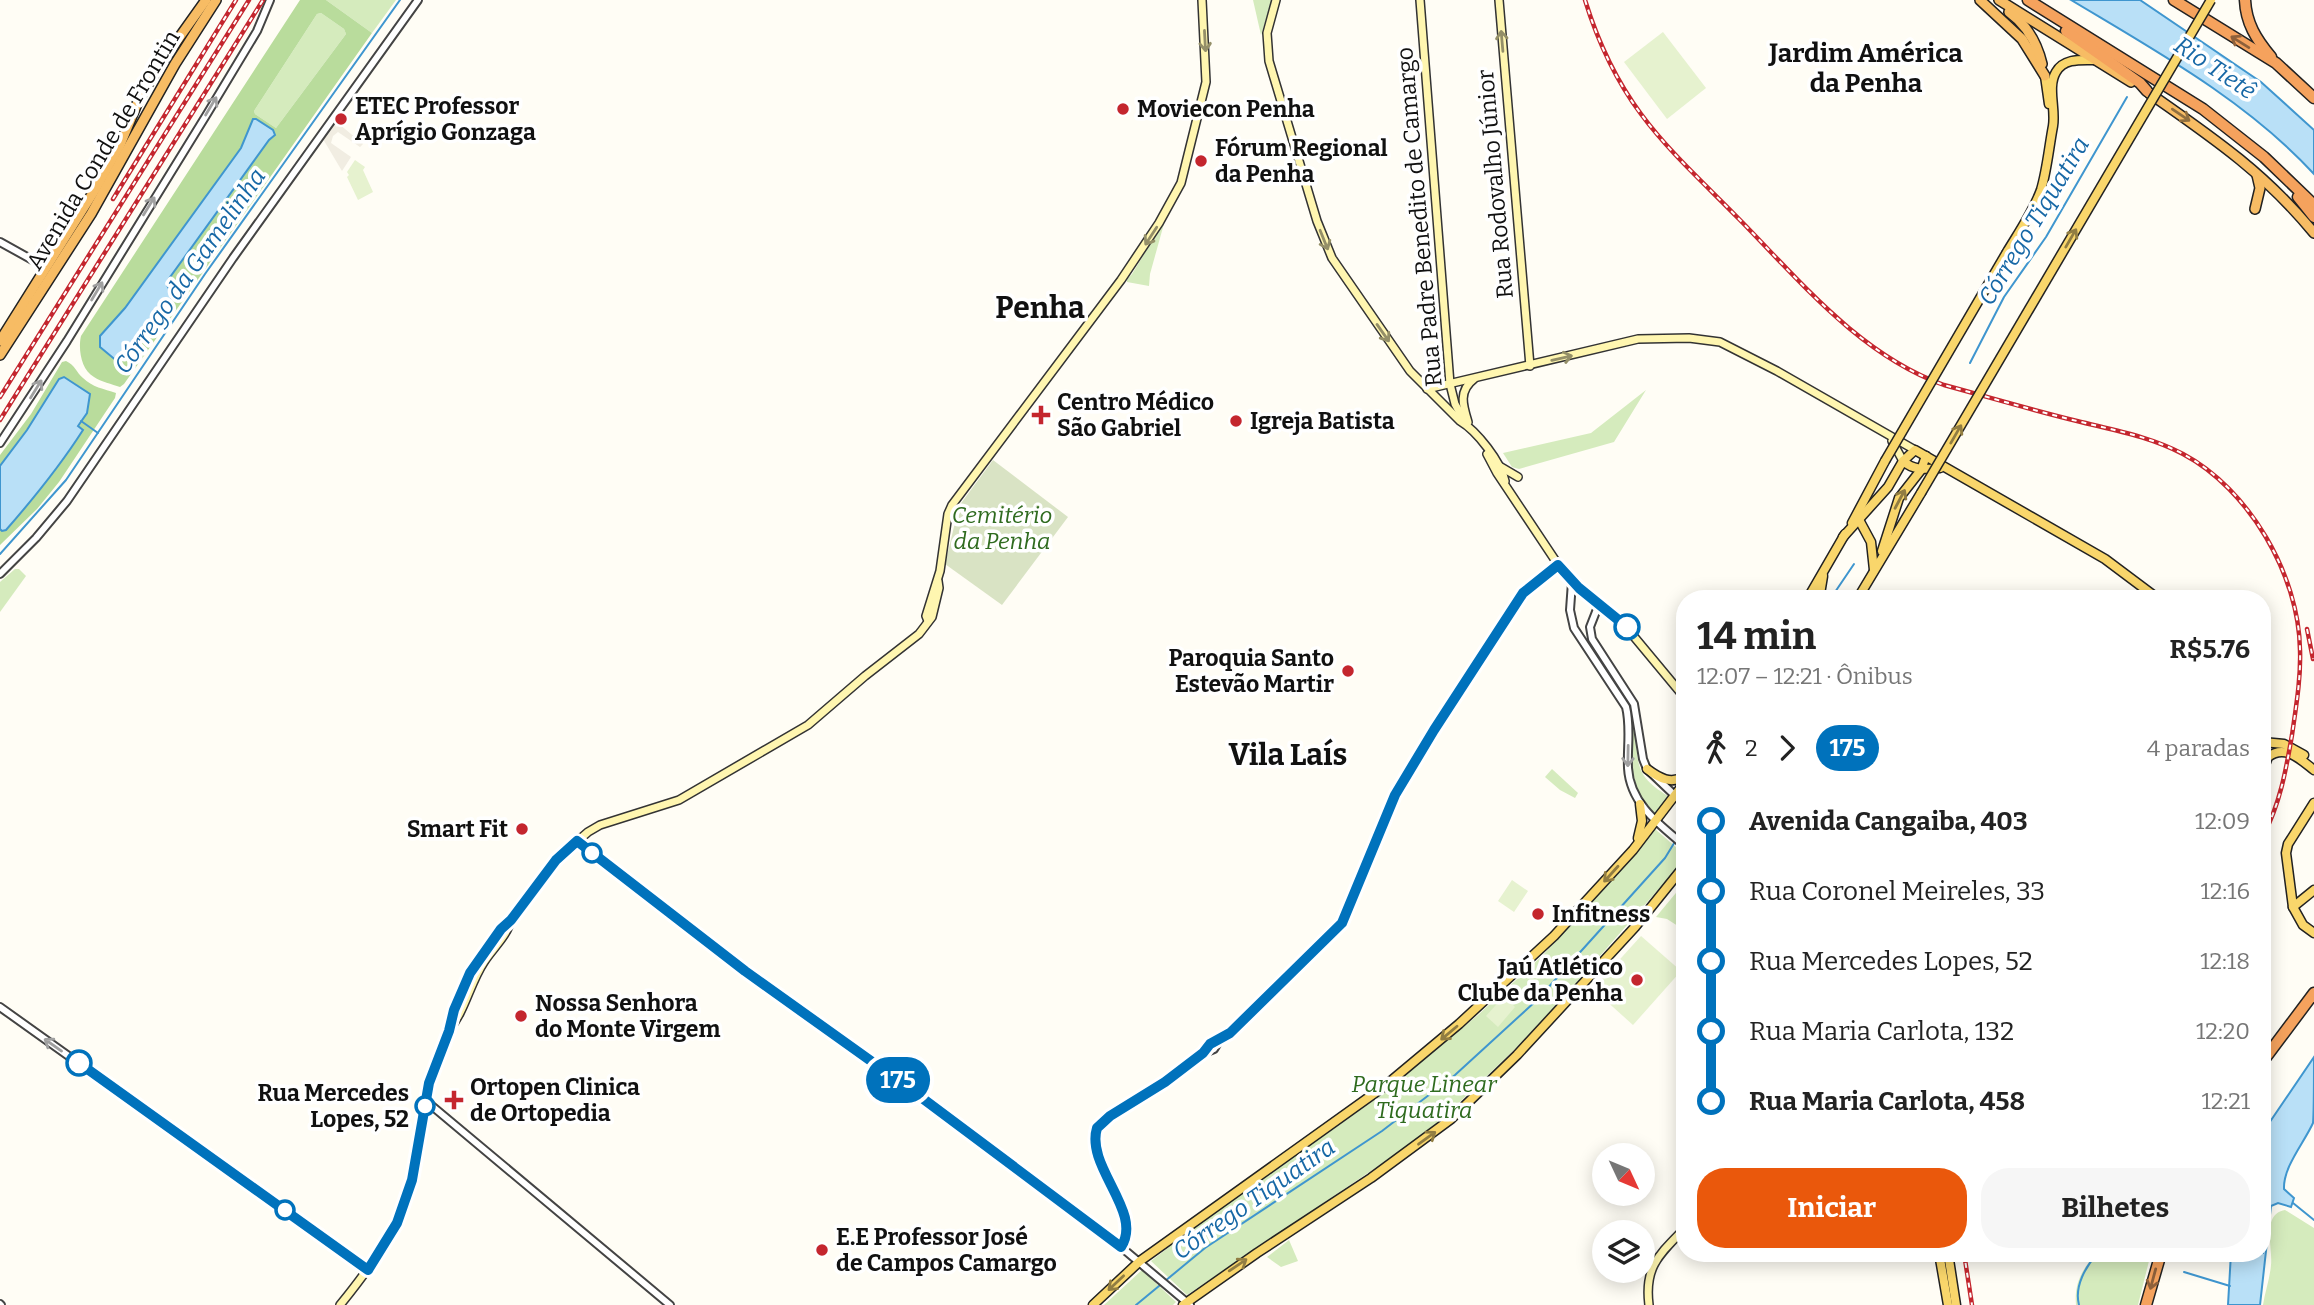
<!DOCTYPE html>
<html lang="pt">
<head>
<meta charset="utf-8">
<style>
  :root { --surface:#fff; --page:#f6f6f6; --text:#222; --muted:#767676; --accent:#ea580c }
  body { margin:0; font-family:Bitter,serif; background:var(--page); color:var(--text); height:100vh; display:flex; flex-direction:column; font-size:26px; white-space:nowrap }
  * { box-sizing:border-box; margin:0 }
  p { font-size:23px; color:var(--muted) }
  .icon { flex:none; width:38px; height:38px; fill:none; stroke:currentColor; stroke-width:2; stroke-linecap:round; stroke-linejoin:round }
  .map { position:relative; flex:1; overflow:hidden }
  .details { position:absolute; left:1676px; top:590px; width:595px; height:672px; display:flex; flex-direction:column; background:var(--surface); border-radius:28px; box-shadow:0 4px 18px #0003 }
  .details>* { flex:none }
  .badge { padding:0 14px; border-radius:23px; font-size:24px; line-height:46px }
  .needle { width:46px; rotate:134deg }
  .fabs { position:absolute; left:1592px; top:1143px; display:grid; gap:14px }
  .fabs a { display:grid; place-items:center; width:63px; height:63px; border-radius:50%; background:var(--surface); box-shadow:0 4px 18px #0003; font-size:35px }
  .map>.badge { position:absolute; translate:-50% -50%; box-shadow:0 0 0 4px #fff }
  .legs { display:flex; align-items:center; gap:10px; height:77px; padding:0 21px; font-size:23px }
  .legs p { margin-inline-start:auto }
  .headline { display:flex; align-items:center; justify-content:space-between; height:119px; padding:0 21px }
  h1 { font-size:38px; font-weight:700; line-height:52px }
  .primary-button { display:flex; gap:14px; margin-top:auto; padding:14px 21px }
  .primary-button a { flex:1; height:80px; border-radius:28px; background:var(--accent); color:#fff; font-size:28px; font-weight:700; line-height:80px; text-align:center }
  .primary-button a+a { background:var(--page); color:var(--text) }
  ul { padding:0 21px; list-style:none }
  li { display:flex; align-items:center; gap:24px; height:70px; font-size:26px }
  li i { display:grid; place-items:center; width:10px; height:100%; margin:0 9px; background:currentColor }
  li i::after { content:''; width:18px; height:18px; margin:-9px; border:5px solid; border-radius:50%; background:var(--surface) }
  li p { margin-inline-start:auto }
  li:first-child i { background:linear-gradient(#0000 50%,currentColor 0) }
  li:last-child i { background:linear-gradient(currentColor 50%,#0000 0) }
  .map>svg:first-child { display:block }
  .green { fill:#d5ebbd }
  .forest { fill:#b9dc9c; fill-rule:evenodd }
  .cemetery { fill:#d9e3c4 }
  .pitch { fill:#e6f2cf }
  .plaza { fill:#f1ede2 }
  .water { fill:#b9e0f7; stroke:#3f96cf; stroke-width:2 }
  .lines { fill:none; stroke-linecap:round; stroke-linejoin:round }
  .stream { stroke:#3f96cf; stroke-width:2 }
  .tertiary-casing { stroke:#444; stroke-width:10 }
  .secondary-casing { stroke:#333; stroke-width:10 }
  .primary-casing { stroke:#222; stroke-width:11 }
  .trunk-casing { stroke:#222; stroke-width:12 }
  .motorway-casing { stroke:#222; stroke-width:13 }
  .tertiary { stroke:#fff; stroke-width:6 }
  .secondary { stroke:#fff6b0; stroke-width:7 }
  .primary { stroke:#f9d66b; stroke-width:8 }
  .trunk { stroke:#f7bc64; stroke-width:9 }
  .motorway { stroke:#f5a25d; stroke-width:10 }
  .rail-casing { stroke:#c4262e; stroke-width:4.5 }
  .rail { stroke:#fff; stroke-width:2; stroke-dasharray:5; stroke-linecap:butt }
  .primary-bridge-casing { stroke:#222; stroke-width:11; stroke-linecap:butt }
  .primary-bridge { stroke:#f9d66b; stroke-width:8 }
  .oneway { stroke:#948f68 }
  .oneway2 { stroke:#8e613b }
  .oneway3 { stroke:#a0a0a0 }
  .oneway4 { stroke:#906f3f }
  .oneway5 { stroke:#917d42 }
  .line-1-casing { stroke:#fff; stroke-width:16 }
  .line-1 { stroke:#0072bc; stroke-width:10 }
  .poi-dot { fill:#c4262e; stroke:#fff; stroke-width:2.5 }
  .stop-1-dot { fill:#fff; stroke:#0072bc; stroke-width:3.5 }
  .labels { text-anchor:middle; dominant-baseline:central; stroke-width:7; stroke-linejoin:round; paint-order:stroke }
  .poi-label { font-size:23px; font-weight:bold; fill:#111; stroke:#fff; text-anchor:start }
  .street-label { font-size:23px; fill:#111; stroke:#fff }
  .park-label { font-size:23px; font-style:italic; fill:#2f6b1f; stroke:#fff }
  .stop-label { font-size:23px; font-weight:bold; fill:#111; stroke:#fff; text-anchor:end }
  .water-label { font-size:24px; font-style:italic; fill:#1768a6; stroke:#fff }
  .quarter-label { font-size:26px; font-weight:bold; fill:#111; stroke:#fff }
  .district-label { font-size:30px; font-weight:bold; fill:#111; stroke:#fff }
</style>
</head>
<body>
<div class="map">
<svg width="2314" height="1305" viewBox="0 0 2314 1305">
  <rect width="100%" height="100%" fill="#fffdf5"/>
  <!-- green -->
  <g class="green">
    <path d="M326,0H396L372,33Z"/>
    <path d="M1253,0H1272L1261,35Z"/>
    <path d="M321,13L344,29L346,34L276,128L255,114L254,111L317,14Z"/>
    <path d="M1165,220L1150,274L1149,286L1127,282V279L1132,274Z"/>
    <path d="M1646,390L1614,442L1519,469L1512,467L1503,453L1591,433Z"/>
    <path d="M15,569H19L26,576L0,612V582Z"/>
    <path d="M1633,725C1641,761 1630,773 1668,796L1653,816C1630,786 1631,762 1630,726Z"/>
    <path d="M1552,769L1578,793L1575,798L1560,790L1545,777Z"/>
    <path d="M1655,829L1685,855V859L1563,998L1514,1050L1442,1119L1396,1154L1187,1295L1151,1261L1196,1226L1380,1096L1478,1015L1543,955Z"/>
    <path d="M1685,882L1681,928L1667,919L1656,917Z"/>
    <path d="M2285,1210L2314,1228V1305H2263C2265,1292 2270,1278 2271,1265C2273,1248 2261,1214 2285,1210Z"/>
    <path d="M1289,1240L1298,1261L1281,1267L1267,1257Z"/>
    <path d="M2096,1253H2151L2138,1305H2076C2074,1283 2082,1270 2096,1253Z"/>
    <path d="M1142,1270L1176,1302L1173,1305H1104Z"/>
  </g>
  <!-- forest -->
  <g class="forest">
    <path d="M300,0H326L372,33L124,384L120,387C112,384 101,382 94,377C81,370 78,349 81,336ZM321,13L344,29L346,34L276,128L255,114L254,111L317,14ZM253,119L275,135L269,140L168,280L167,285L173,296L126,359L100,336L125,308L241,148Z"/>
    <path d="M66,361C75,365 76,372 83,378C92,387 104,389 116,393L115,398L59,482L37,509L0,545V529L2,531C33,499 59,467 83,430L78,426L87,413L27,430L0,466V455L31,414L62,362Z"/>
  </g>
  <!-- cemetery -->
  <path class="cemetery" d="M993,460L1068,517L1002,605L945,564L959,506Z"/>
  <!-- pitch -->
  <g class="pitch">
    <path d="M1663,32L1706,88L1667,119L1624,62Z"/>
    <path d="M355,160L365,167L363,170L373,192L358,200L347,177L349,175L347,172Z"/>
    <path d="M1512,880L1528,891L1514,912L1498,901Z"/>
    <path d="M1641,936L1681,971L1633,1025L1593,989Z"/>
    <path d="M1504,996L1515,1007L1498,1027L1486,1016Z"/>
  </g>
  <!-- plaza -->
  <path class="plaza" d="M334,124L337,127L339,124L363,144L360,147L338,132L333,136L331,143L351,157L342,171L323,139Z"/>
  <!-- water -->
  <g class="water">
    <path d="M2071,0H2140L2261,82L2314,130V174C2247,101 2156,51 2071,0Z"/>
    <path d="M253,119H256L273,130L275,135L269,140L168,280L167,285L173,296C161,314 137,356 118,362L100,347V336L125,308L241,148Z"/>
    <path d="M64,377L90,394L87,413L78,426L83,430C60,466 34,498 6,530L2,531L0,529V466L27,430L59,379Z"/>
    <path d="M2314,1057C2314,1071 2314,1112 2313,1123C2304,1143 2283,1167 2284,1189L2294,1198L2291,1207L2278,1203L2271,1206L2260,1305H2228L2231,1253H2263V1132Z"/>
  </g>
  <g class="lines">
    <!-- stream -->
    <g class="stream">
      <path d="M1970,363L2004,297L2046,237L2127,97"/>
      <path d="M81,421L98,433"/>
      <path d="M0,554L66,480L205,274L400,0"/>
      <path d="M1831,598L1854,564"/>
      <path d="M1679,836L1685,825"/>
      <path d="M2293,1203L2314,1220"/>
      <path d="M2184,1272L2230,1286"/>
      <path d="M1136,1305L1205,1248L1382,1131L1455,1075L1537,1000L1665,858L1676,840"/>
      <path d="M2079,1305C2074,1286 2086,1266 2098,1253"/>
    </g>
    <!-- tertiary casing -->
    <g class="tertiary-casing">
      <g id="tertiary">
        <path d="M0,242L47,268"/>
        <path d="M0,443L67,341L207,114L257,31L270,0"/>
        <path d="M0,574L36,538L67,501L233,258L418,0"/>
        <path d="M1572,582L1570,610L1574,628L1626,707C1631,727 1627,747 1628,768C1630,804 1660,825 1685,846"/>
        <path d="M1599,604L1590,627L1592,639L1634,704L1643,759L1647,769L1685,805"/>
        <path d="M577,841L745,971L906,1086L1121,1247L1190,1305"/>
        <path d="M0,1007L368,1270"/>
        <path d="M1204,1053L1214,1049L1219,1041"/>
        <path d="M426,1101L670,1305"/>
        <path d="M1121,1247C1144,1212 1085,1167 1097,1128L1123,1107L1165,1082L1204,1053L1210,1044L1230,1033L1342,923L1395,795L1439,722L1523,593L1558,564"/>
        <path d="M0,1304L1,1305"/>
      </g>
    </g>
    <!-- secondary casing -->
    <g class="secondary-casing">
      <g id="secondary">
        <path d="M1276,0L1267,33L1269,61L1317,221L1332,258L1410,371L1460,421C1477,431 1501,462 1505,481"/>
        <path d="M1420,0L1450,384L1455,404L1464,420"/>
        <path d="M1499,0L1530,366"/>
        <path d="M1427,389L1638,339L1689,338L1720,342L1777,371L1915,450"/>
        <path d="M1468,422C1463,406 1458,391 1474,379"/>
        <path d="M1892,441L1903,461"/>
        <path d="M1487,454L1497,473L1563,572L1585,593L1621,621L1685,698"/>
        <path d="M1501,467L1518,477"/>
        <path d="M928,621L926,616L940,571L948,514L952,505L1121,280L1159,223L1181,183L1206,82L1202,0"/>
        <path d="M449,1030C465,1011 470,983 484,962C493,948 507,936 511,920L556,860L588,832L600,825L679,800L808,725L865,676L919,634L932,617L939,588L938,581"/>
        <path d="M340,1305C371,1267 398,1229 412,1181C421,1150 421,1117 428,1086C432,1066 444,1050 449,1031C457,997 481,941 511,921"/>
        <path d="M1649,1305C1644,1266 1660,1254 1685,1228"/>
      </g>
    </g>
    <!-- primary casing -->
    <g class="primary-casing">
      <g id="primary">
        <path d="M2045,76L2049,104"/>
        <path d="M2007,252C2019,232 2033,212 2041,190C2047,170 2049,147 2053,126C2056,109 2047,87 2056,72C2064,58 2081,60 2095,60"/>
        <path d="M1903,461C1914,471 1926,469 1940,468"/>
        <path d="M1857,516L1871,542L1874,570"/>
        <path d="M1852,523L1885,461"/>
        <path d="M1843,537L1888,487L1903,461L1915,450L2105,559L2157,598"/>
        <path d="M1882,551L1899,498L1921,470L1926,456"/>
        <path d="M1808,598L1845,534"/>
        <path d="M1822,598L1820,594L1823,576"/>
        <path d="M1858,598L1921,493"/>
        <path d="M2263,742L2284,744L2304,755"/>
        <path d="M1647,769C1659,778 1671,785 1685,776"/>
        <path d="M2263,770L2268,757C2285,744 2300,759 2314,770"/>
        <path d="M2314,803L2288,844L2286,853L2293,907L2303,925L2314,933"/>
        <path d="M1638,838L1642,821L1640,804"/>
        <path d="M2293,907L2314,890"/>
        <path d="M1939,1253L1948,1305"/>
        <path d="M1948,1253L1956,1305"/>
        <path d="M1093,1305L1140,1261L1386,1085L1459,1024L1554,936L1633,850L1685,782"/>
        <path d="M1183,1305L1257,1253L1371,1178L1451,1119L1517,1055L1635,927L1685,865"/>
      </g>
    </g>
    <!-- trunk casing -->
    <g class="trunk-casing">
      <g id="trunk">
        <path d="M1980,0L2022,39L2045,76"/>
        <path d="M1999,0L2131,82"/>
        <path d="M2009,12C2027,25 2037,43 2042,64"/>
        <path d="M2149,93C2212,137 2265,173 2314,233"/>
        <path d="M2255,209L2260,188L2257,175"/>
        <path d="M0,341L96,188L120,145L139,99L159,66L206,0"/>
        <path d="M0,355L91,214L175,64L216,0"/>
      </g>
    </g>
    <!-- motorway casing -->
    <g class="motorway-casing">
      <g id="motorway">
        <path d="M2028,0L2203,109L2264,157L2314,205"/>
        <path d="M2174,0L2276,63L2314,98"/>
        <path d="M2245,0C2246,23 2256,39 2271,57"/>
        <path d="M2066,31L2140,83L2147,91"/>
        <path d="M2298,197L2314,217"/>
        <path d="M2263,1061L2314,993"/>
        <path d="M2146,1305L2161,1253"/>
      </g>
    </g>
    <!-- tertiary -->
    <use href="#tertiary" class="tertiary"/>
    <!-- secondary -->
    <use href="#secondary" class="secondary"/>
    <!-- primary -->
    <use href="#primary" class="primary"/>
    <!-- trunk -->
    <use href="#trunk" class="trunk"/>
    <!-- motorway -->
    <use href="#motorway" class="motorway"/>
    <!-- rail casing -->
    <g class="rail-casing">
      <g id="rail">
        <path d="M1585,0C1598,42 1615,79 1641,114C1669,152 1706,185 1739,219C1800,281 1860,355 1944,385C1988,397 2032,410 2077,421C2113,430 2149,436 2183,454C2249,489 2299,575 2300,650C2301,678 2296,707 2292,735C2286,770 2280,804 2263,836"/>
        <path d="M113,199L236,0"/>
        <path d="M0,397L249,0"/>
        <path d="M0,420L263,0"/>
        <path d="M2307,629L2313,659"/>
        <path d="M1964,1253L1972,1305"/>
      </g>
    </g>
    <!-- rail -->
    <use href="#rail" class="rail"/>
    <!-- primary-bridge casing -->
    <g class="primary-bridge-casing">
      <g id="primary-bridge">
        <path d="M1885,461L2007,252"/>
        <path d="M1921,493L2211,0"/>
      </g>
    </g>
    <!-- primary-bridge -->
    <use href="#primary-bridge" class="primary-bridge"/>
  </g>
  <!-- one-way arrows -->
  <defs><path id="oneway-shaft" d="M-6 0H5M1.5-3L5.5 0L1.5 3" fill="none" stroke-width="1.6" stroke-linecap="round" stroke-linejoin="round" transform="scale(1.75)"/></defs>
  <g class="oneway">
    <use href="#oneway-shaft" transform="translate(1205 41) rotate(87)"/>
    <use href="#oneway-shaft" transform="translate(1502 41) rotate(-95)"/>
    <use href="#oneway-shaft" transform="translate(1151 236) rotate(123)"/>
    <use href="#oneway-shaft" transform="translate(1324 240) rotate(68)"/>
    <use href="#oneway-shaft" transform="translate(1383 333) rotate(55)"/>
    <use href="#oneway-shaft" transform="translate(1562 358) rotate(-13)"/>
  </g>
  <g class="oneway2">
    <use href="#oneway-shaft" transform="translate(2240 42) rotate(-148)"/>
    <use href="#oneway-shaft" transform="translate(2153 1279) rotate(105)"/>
  </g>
  <g class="oneway3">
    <use href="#oneway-shaft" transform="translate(211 106) rotate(-59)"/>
    <use href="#oneway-shaft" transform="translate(149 206) rotate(-58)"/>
    <use href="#oneway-shaft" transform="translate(97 291) rotate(-59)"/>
    <use href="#oneway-shaft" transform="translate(36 389) rotate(-58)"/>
    <use href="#oneway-shaft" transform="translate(1628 756) rotate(91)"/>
    <use href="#oneway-shaft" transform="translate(53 1045) rotate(-145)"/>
  </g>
  <use class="oneway4" href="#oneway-shaft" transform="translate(2181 115) rotate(34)"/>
  <g class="oneway5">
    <use href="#oneway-shaft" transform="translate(2071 238) rotate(-60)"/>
    <use href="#oneway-shaft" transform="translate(1956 434) rotate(-60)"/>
    <use href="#oneway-shaft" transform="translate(1900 499) rotate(-62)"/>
    <use href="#oneway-shaft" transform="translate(1611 874) rotate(132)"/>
    <use href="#oneway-shaft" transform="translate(1449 1033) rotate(140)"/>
    <use href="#oneway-shaft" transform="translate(1427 1138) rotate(-36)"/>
    <use href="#oneway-shaft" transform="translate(1238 1265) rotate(-34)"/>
    <use href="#oneway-shaft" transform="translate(1116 1283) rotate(137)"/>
  </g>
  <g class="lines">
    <!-- line-1 casing -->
    <g class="line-1-casing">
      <path id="line-1" d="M79,1063L368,1270L397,1223L412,1180L429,1083L449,1031L454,1010L470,973L501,929L511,920L556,860L577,841L745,971L906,1086L1121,1247C1144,1212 1085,1167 1097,1128L1110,1116L1165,1082L1203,1053L1210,1044L1230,1033L1342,923L1395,795L1434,730L1523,593L1558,565L1579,588L1627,627"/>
    </g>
    <!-- line-1 -->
    <use href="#line-1" class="line-1"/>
  </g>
  <!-- markers -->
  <g class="poi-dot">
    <circle cx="1123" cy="109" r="7"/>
    <circle cx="341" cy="119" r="7"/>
    <circle cx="1201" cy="161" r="7"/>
    <path d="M1037.5 404.5h7v7h7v7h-7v7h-7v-7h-7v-7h7z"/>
    <circle cx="1236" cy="421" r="7"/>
    <circle cx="1348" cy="671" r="7"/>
    <circle cx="522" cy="829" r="7"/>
    <circle cx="1538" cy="914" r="7"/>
    <circle cx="1637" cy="980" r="7"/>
    <circle cx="521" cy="1016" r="7"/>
    <path d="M450.5 1089.5h7v7h7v7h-7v7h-7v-7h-7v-7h7z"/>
    <circle cx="822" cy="1250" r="7"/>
  </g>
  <g class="stop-1-dot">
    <circle cx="1627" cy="627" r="12"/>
    <circle cx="592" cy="853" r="9"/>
    <circle cx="79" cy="1063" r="12"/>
    <circle cx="425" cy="1106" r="9"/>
    <circle cx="285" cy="1210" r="9"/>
  </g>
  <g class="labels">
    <!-- poi labels -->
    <g class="poi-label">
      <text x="355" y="106">ETEC Professor<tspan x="355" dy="26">Aprígio Gonzaga</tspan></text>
      <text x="1137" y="109">Moviecon Penha</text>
      <text x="1215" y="148">Fórum Regional<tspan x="1215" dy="26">da Penha</tspan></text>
      <text x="1057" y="402">Centro Médico<tspan x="1057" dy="26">São Gabriel</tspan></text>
      <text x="1250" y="421">Igreja Batista</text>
      <text x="1334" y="658" text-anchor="end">Paroquia Santo<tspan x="1334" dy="26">Estevão Martir</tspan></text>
      <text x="508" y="829" text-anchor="end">Smart Fit</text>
      <text x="1552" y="914">Infitness</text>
      <text x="1623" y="967" text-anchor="end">Jaú Atlético<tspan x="1623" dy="26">Clube da Penha</tspan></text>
      <text x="535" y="1003">Nossa Senhora<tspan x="535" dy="26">do Monte Virgem</tspan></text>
      <text x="470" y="1087">Ortopen Clinica<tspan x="470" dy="26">de Ortopedia</tspan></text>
      <text x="836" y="1237">E.E Professor José<tspan x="836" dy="26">de Campos Camargo</tspan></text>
    </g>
    <!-- street labels -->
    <g class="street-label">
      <text transform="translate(103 150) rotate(-59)">Avenida Conde de Frontin</text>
      <text transform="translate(1495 184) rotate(-95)">Rua Rodovalho Júnior</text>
      <text transform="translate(1419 217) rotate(-95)">Rua Padre Benedito de Camargo</text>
    </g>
    <!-- park labels -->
    <g class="park-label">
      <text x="1002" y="515">Cemitério<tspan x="1002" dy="26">da Penha</tspan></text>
      <text x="1424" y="1084">Parque Linear<tspan x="1424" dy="26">Tiquatira</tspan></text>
    </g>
    <!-- stop labels -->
    <g class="stop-label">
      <text x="409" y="1093">Rua Mercedes<tspan x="409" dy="26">Lopes, 52</tspan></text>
    </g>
    <!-- water labels -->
    <g class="water-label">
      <text transform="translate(2215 68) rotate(34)">Rio Tietê</text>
      <text transform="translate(2034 221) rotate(-59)">Córrego Tiquatira</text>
      <text transform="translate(190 271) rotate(-55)">Córrego da Gamelinha</text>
      <text transform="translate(1254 1199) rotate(-35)">Córrego Tiquatira</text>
    </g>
    <!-- quarter labels -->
    <g class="quarter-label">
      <text x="1866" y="53">Jardim América<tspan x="1866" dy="30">da Penha</tspan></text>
    </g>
    <!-- district labels -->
    <g class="district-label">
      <text x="1040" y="308">Penha</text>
      <text x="1288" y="755">Vila Laís</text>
    </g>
  </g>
</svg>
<div class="fabs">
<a><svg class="needle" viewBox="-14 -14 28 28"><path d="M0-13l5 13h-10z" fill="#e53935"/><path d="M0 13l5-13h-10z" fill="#767676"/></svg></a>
<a><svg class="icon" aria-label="layers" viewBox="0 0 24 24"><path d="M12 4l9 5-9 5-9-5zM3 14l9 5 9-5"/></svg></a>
</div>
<b class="badge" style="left:898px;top:1080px;background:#0072bc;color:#fff">175</b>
<section class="details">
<div class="headline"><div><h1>14 min</h1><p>12:07 – 12:21 · Ônibus</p></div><b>R$5.76</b></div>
<div class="legs"><svg class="icon" aria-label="walk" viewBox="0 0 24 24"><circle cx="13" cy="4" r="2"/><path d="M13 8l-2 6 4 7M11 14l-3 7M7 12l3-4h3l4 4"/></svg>2<svg class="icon" aria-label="forward" viewBox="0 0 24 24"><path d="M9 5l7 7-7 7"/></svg><b class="badge" style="background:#0072bc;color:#fff">175</b><p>4 paradas</p></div>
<ul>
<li><i style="color:#0072bc"></i><b>Avenida Cangaiba, 403</b><p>12:09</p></li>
<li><i style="color:#0072bc"></i><span>Rua Coronel Meireles, 33</span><p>12:16</p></li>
<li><i style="color:#0072bc"></i><span>Rua Mercedes Lopes, 52</span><p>12:18</p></li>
<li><i style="color:#0072bc"></i><span>Rua Maria Carlota, 132</span><p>12:20</p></li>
<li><i style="color:#0072bc"></i><b>Rua Maria Carlota, 458</b><p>12:21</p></li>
</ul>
<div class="primary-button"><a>Iniciar</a><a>Bilhetes</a></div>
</section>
</div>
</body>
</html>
